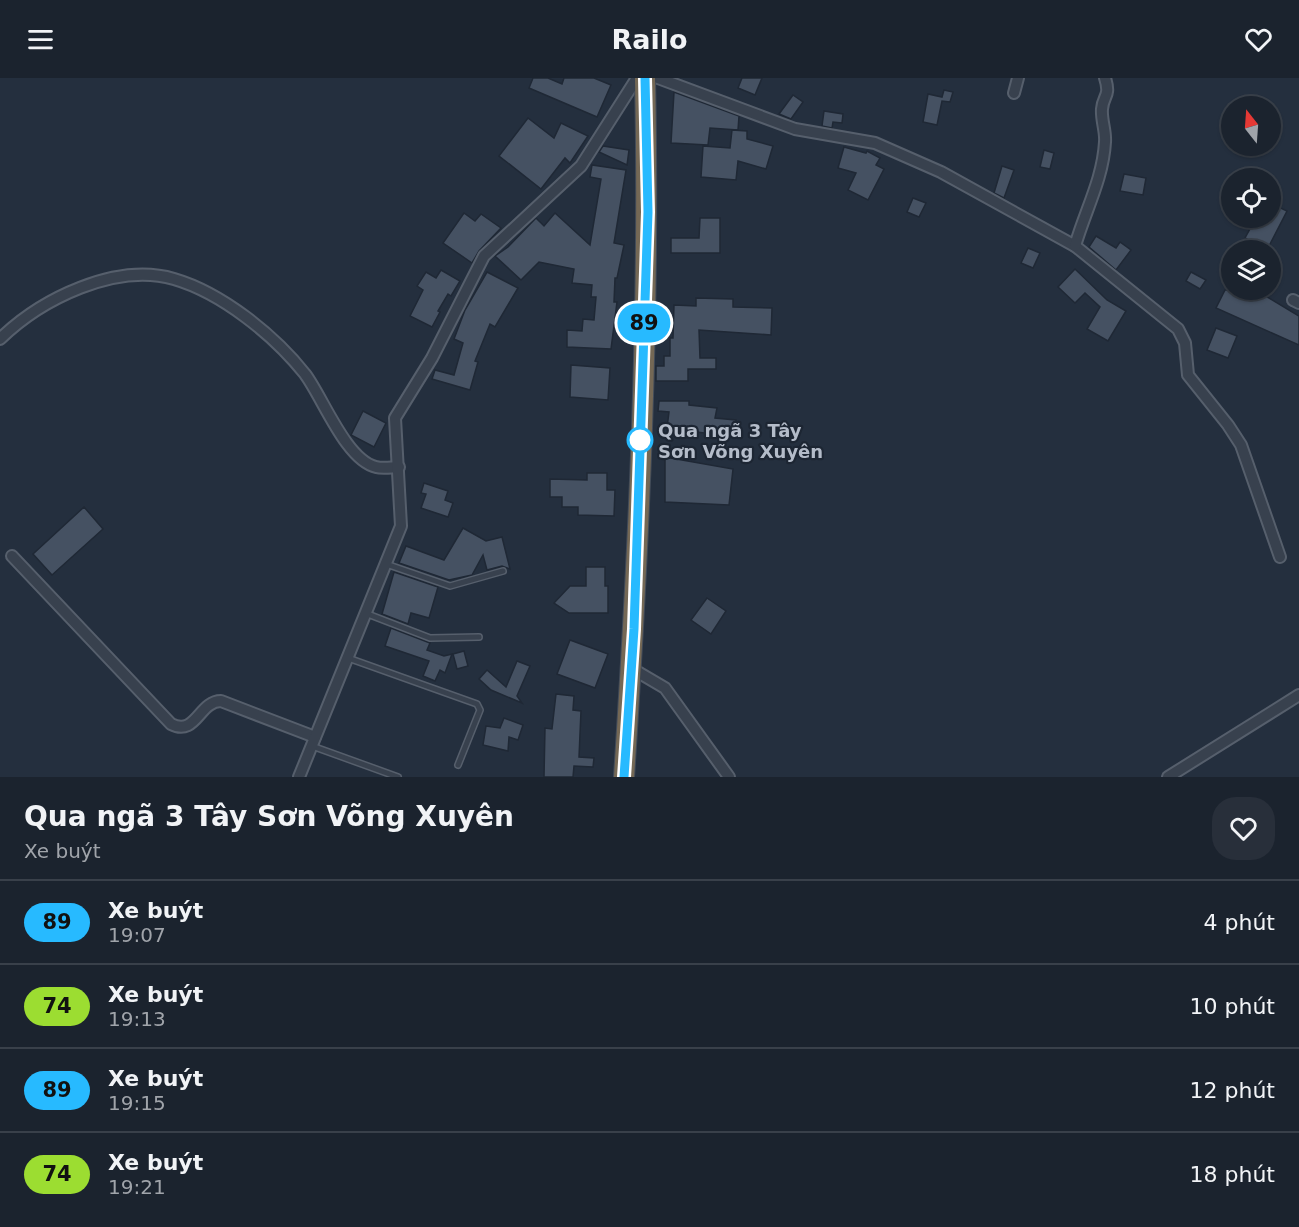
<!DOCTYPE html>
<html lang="vi">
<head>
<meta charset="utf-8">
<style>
  :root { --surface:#1b232e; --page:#282f3a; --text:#f1f3f6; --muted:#a0a4aa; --line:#39404a }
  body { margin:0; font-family:"DejaVu Sans",sans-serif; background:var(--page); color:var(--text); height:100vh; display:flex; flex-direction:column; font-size:22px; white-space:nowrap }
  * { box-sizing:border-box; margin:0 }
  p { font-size:20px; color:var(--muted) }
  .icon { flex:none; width:33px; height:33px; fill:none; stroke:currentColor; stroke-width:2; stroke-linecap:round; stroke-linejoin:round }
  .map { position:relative; height:699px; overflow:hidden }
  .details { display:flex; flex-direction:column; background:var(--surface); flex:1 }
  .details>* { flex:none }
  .badge { padding:0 12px; border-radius:20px; font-size:21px; line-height:39px }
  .needle { width:39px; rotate:343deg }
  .controls { position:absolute; left:1221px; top:18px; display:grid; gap:12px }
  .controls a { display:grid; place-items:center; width:60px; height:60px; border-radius:50%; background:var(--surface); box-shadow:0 2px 4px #0004,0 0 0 2px var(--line); font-size:30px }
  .map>.badge { position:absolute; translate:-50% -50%; box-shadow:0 0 0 3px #fff }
  .round { display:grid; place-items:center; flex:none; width:63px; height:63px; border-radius:24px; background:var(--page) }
  .head { display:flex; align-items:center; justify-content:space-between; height:102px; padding:0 24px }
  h1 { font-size:28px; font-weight:600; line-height:45px }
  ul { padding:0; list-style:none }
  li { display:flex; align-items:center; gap:18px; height:84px; padding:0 24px; border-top:2px solid var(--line) }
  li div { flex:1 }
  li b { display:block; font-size:22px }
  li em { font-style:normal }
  li .badge { min-width:66px; font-weight:700; text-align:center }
  header { display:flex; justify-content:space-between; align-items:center; height:78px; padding:0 24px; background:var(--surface); font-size:27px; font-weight:600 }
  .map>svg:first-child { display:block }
  .building { fill:#455162; stroke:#1f2835; stroke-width:1.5 }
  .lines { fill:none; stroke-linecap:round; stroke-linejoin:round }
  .lane-casing { stroke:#565f6c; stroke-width:8 }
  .street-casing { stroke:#565f6c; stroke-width:14 }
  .highway-casing { stroke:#434c59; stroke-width:22 }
  .lane { stroke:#38414e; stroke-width:5 }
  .street { stroke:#38414e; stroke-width:10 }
  .highway { stroke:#746855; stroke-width:20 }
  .line-casing { stroke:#fff; stroke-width:14 }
  .line { stroke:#27baff; stroke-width:9 }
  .stop-dot { fill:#fff; stroke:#27baff; stroke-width:3 }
  .labels { text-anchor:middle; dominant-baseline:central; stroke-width:4.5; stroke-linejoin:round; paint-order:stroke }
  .stop-label { font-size:18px; font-weight:bold; fill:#b4bcc9; stroke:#1d2633; text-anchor:start }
</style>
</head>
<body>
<header><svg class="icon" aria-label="menu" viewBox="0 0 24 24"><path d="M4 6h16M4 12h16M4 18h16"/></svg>Railo<svg class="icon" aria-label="heart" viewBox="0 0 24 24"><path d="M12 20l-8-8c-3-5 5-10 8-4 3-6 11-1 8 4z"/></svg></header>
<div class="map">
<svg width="1299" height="699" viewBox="0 0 1299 699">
  <rect width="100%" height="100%" fill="#242f3e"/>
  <!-- building -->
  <g class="building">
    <path d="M533,0H548L562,6L564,0H594L611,7L597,39L529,10Z"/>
    <path d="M742,0H762L755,17L738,10Z"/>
    <path d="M944,12L953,14L950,24L942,23L937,47L923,44L928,16L942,19Z"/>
    <path d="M674,14L739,38L738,52L710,50L708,67L671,65Z"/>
    <path d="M793,17L803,24L791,41L779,36Z"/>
    <path d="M824,33L843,36L842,45L833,44L832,50L822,48Z"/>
    <path d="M528,40L554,60L561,45L588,58L570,85L565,80L541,111L499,78Z"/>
    <path d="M732,52L747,53V61L773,68L766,91L738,83L736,102L701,99L703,68L730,70Z"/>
    <path d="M603,68L629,72L627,87L599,74Z"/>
    <path d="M844,69L866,75L867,73L880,80L876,87L884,91L868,122L848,112L856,95L838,90Z"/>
    <path d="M1044,72L1054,75L1050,91L1040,89Z"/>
    <path d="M592,87L626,92L614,165L624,167L617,200H615L614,224H617L611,271L567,269V252L582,253L583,241L594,242L596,219H591L592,207L572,205L574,191L539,184L521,202L495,178L508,169L536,140L544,148L555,135L590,167L601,101L590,99Z"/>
    <path d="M1002,88L1014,92L1004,120L994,115Z"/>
    <path d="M1124,96L1146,100L1143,117L1120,113Z"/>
    <path d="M913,120L926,125L919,139L907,134Z"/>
    <path d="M1270,125L1287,133L1267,172L1245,160L1256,140H1270Z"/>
    <path d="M464,135L475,143L481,136L501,150L479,173L472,185L443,165Z"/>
    <path d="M700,140H720V175H671V160H699Z"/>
    <path d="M1096,158L1116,170L1120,164L1131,172L1116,192L1089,169Z"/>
    <path d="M1028,170L1040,175L1033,190L1021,185Z"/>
    <path d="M1075,191L1107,222L1126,233L1108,263L1087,251L1100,229L1085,215L1075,225L1058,209Z"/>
    <path d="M441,192L460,203L451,218L448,216L438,233L440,234L432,249L410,238L423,212L417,208L426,194L436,200Z"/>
    <path d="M487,194L518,210L495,249L490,246L475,283L478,284L470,312L432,301L435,292L454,297L463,265L454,261L465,232Z"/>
    <path d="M1191,194L1206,202L1200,211L1186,203Z"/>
    <path d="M1225,212H1267L1264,217L1299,238V267L1216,230Z"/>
    <path d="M696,220L733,221V229L772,230L771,257L699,252L700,280H716V291H688V303H656V288H664V278H670V260H673L674,227L696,228Z"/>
    <path d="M1216,250L1237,258L1228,280L1207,272Z"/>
    <path d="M571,287L610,290L608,322L570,319Z"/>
    <path d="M659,323H689V327L717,330L715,340L736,342L734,359L667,350L669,334L658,333Z"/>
    <path d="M363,333L386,345L374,369L351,357Z"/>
    <path d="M665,379L733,391L729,427L665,424Z"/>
    <path d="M587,395H607V412H615L614,438L578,437V429H562V419H550V401L587,402Z"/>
    <path d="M424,405L448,413L445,422L453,425L448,439L421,430L426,416L421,415Z"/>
    <path d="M84,429L103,451L52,497L33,476Z"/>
    <path d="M463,450L486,463L502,459L510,491L502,488L487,492L483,477L472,497L449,502L399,485L406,468L444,482Z"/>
    <path d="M586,489H605V508H608V535H569L554,525L570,508H586Z"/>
    <path d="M394,494L438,509L429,540L411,535L408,546L382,536Z"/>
    <path d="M707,520L726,533L711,556L691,542Z"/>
    <path d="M391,550L430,565L427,572L444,578L452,576L445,595L440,592L435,603L423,598L429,583L385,568Z"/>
    <path d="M570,562L608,576L595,610L557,596Z"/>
    <path d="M464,573L468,588L457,591L453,576Z"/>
    <path d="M517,583L530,588L517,618L522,625L491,612L479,601L487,592L506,609Z"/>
    <path d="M556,616L574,618L573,632L581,633L579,679L594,680L593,689L574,688L573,699H544L545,650L552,651Z"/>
    <path d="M504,640L523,647L518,662L509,659L508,673L483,667L486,648L500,650Z"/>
  </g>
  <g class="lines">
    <!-- lane casing -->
    <g class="lane-casing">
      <g id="lane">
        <path d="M386,486L450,508L503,493"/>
        <path d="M365,535L430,560L479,559"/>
        <path d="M348,580L477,626L480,632L458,687"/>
        <path d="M312,668L398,699"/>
      </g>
    </g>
    <!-- street casing -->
    <g class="street-casing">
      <g id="street">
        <path d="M658,0L795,51L875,65L941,94L1075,168L1178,251L1185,265L1188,297L1228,347L1241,367L1280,479"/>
        <path d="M1014,15L1018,0"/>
        <path d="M1075,168C1085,133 1103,101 1105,64C1106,53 1101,42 1102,31C1103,17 1111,19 1105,0"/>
        <path d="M1293,222L1299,225"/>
        <path d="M0,261C41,221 116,184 174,201C222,215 274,257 305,296C323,320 346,382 376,389C383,391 392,389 399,389"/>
        <path d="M12,478L171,646C196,659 199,623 221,623L315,659"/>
        <path d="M631,590L665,610L729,699"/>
        <path d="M299,699L401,448L395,340L432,280L484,178L581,88L637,0"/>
        <path d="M1168,699L1299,617"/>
      </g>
    </g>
    <!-- highway casing -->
    <g class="highway-casing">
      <path id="highway" d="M624,699C639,467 650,233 645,0"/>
    </g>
    <!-- lane -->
    <use href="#lane" class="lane"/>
    <!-- street -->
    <use href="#street" class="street"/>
    <!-- highway -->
    <use href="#highway" class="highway"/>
  </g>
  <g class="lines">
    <!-- line casing -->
    <g class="line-casing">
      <path id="line" d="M624,699L634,551L648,134L645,0"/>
    </g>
    <!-- line -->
    <use href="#line" class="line"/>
  </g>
  <!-- markers -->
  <circle class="stop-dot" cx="640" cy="362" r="12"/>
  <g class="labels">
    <!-- stop labels -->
    <g class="stop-label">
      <text x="658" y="352">Qua ngã 3 Tây<tspan x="658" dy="21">Sơn Võng Xuyên</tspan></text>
    </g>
  </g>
</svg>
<div class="controls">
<a><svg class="needle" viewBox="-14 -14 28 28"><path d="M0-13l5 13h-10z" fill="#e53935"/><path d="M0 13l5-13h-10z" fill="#a0a4aa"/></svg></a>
<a><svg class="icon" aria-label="locate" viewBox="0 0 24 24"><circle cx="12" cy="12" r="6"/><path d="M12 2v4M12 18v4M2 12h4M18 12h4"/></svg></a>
<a><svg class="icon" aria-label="layers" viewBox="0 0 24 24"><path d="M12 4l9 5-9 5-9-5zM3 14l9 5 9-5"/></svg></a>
</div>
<b class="badge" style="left:644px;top:245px;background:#27baff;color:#111">89</b>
</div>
<section class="details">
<div class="head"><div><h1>Qua ngã 3 Tây Sơn Võng Xuyên</h1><p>Xe buýt</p></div><a class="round"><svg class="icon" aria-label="heart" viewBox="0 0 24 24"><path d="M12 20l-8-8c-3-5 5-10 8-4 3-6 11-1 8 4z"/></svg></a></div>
<ul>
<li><span class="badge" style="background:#27baff;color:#111">89</span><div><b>Xe buýt</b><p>19:07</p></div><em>4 phút</em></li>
<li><span class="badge" style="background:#9cdd31;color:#111">74</span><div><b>Xe buýt</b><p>19:13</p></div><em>10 phút</em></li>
<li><span class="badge" style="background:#27baff;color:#111">89</span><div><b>Xe buýt</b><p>19:15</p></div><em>12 phút</em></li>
<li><span class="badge" style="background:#9cdd31;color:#111">74</span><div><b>Xe buýt</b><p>19:21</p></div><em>18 phút</em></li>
</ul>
</section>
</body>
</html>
